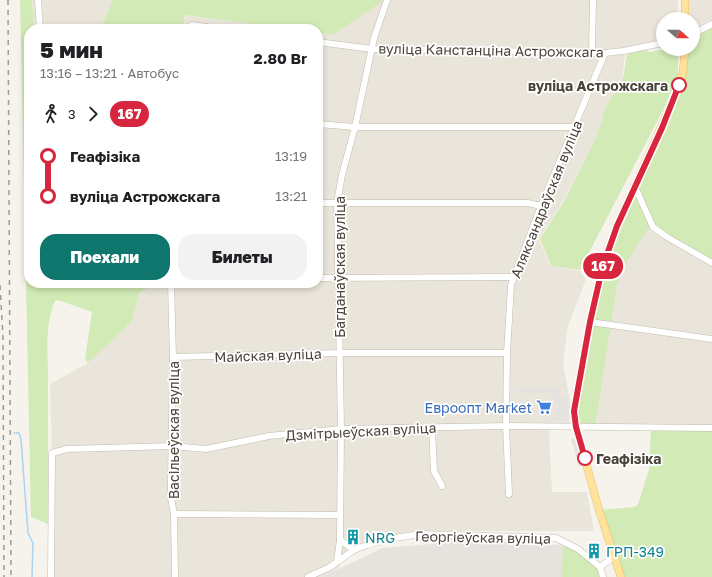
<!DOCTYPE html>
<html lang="ru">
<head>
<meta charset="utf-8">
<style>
  :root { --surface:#fff; --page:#f2f2f2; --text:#202124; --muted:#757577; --accent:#0f766e }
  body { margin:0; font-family:"Golos Text",sans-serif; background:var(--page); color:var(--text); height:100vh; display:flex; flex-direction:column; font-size:15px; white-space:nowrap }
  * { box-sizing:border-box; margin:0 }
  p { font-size:13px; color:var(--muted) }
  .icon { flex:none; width:22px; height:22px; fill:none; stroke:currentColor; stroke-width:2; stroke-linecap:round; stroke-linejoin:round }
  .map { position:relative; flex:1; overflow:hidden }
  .sheet { position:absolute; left:24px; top:24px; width:299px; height:264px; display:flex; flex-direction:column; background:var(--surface); border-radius:16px; box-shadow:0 2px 6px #0003 }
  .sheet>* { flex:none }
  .badge { padding:0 8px; border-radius:13px; font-size:14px; line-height:26px }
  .needle { width:26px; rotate:110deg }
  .fabs { position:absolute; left:656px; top:12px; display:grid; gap:8px }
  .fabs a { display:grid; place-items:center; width:44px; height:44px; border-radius:50%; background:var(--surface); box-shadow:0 2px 6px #0003; font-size:20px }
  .map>.badge { position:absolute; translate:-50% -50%; box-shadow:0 0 0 2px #fff }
  .legs { display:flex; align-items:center; gap:6px; height:44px; padding:0 16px; font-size:13px }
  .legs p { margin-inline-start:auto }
  .headline { display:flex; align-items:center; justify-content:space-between; height:68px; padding:0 16px }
  h1 { font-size:22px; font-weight:800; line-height:30px }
  .primary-button { display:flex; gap:8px; margin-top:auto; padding:8px 16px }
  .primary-button a { flex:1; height:46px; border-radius:16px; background:var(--accent); color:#fff; font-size:16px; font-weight:800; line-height:46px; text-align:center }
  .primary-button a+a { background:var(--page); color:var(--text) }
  ul { padding:0 16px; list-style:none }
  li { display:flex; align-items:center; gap:14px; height:40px; font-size:15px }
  li i { display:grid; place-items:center; width:6px; height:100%; margin:0 5px; background:currentColor }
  li i::after { content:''; width:10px; height:10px; margin:-5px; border:3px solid; border-radius:50%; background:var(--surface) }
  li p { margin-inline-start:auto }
  li:first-child i { background:linear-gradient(#0000 50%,currentColor 0) }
  li:last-child i { background:linear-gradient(currentColor 50%,#0000 0) }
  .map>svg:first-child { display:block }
  .residential { fill:#eae5da }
  .industrial { fill:#e6e2dd }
  .green { fill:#d2eab5 }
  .parking { fill:#e5e3e0 }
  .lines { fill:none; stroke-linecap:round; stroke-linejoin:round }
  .stream { stroke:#a9d4f2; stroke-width:1.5 }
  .minor-casing { stroke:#c2bbae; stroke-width:7 }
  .major-casing { stroke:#e6c16a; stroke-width:8 }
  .minor { stroke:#fff; stroke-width:6 }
  .major { stroke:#ffe39c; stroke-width:7 }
  .rail { stroke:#9a9a9a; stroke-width:1.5; stroke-dasharray:5 5; stroke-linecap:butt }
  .line-1-casing { stroke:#fff; stroke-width:9 }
  .line-1 { stroke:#d7263d; stroke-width:6 }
  .stop-1-dot { fill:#fff; stroke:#d7263d; stroke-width:2 }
  .labels { text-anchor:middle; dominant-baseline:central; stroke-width:3.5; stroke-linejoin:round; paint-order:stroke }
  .street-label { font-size:14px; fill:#4b4439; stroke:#fff }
  .stop-label { font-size:14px; font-weight:bold; fill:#4b4439; stroke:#fff; text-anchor:end }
  .shop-label { font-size:14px; fill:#366cbe; stroke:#fff; text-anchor:end }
  .culture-label { font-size:14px; fill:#0d838f; stroke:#fff; text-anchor:start }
</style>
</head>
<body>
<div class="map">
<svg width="712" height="577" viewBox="0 0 712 577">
  <rect width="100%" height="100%" fill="#f6f3ec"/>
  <!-- residential -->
  <g class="residential">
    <path d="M32,0H113L100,29H34Z"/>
    <path d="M382,0H678V19H663V40L626,49L622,78L607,104L597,136L562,203L539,239L550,266L580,271L586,279L568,326L563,363L570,402L569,424L549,423V431L552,492H587L594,531H415L349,548L337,570L322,577H51L52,453L50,384L88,363L132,321L139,293L158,283H318V33L333,35L382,2Z"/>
    <path d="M685,0H712V24L693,34V19H685Z"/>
    <path d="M185,15L290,29H184Z"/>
    <path d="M635,187L712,263V428L595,427L574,418Z"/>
  </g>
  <!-- industrial -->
  <path class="industrial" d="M435,539L462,540V542L471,543V540H491L492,542H516V539H540V544L563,545L561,577H322L383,548L432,544Z"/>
  <!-- green -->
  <g class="green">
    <path d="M20,0H32L34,29H29V283H158L139,293L132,321L88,363L85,359L92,312L58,300L55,301C43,329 49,360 48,389C48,434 48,479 48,524L31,517Z"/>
    <path d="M113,0H382V2L333,35L318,33V29H290L185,15L183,29H100Z"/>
    <path d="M712,24V263L651,224L627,261L617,284L595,427H576L574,418L604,263L678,89L685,49H693V34Z"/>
    <path d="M678,49V74L666,104L580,270L551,266L540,239L563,203L597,136L607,104L623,78L627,54L646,50L649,52L661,50Z"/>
    <path d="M651,427L712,428V577H621L599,510L635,507L638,504L649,470Z"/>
    <path d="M563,545L577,552L598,569L599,577H561Z"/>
  </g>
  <!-- parking -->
  <g class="parking">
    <path d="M518,387L559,388V397H567V421L539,420V419H555V393H518Z"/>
    <path d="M575,437L583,465L579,466L571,439Z"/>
  </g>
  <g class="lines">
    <!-- stream -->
    <path class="stream" d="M14,433H19L21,439L28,533L33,543L32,577"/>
    <!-- minor casing -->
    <g class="minor-casing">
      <g id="minor">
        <path d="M38,0L40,29"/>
        <path d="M192,29V25L220,29"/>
        <path d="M693,34L712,24"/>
        <path d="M318,42L372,49L605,53L623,51L663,43"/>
        <path d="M592,52L593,0"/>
        <path d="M318,124L355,127H574"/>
        <path d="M635,187L653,227L667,237L712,263"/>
        <path d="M318,203H528L541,206"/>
        <path d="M318,278L513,277"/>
        <path d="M171,283L173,357L171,482V498L174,514L175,577"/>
        <path d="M590,322L712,339"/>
        <path d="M173,357L340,353H507"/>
        <path d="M432,428L434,471L442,486"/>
        <path d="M509,494L506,426L507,353L511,285L541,206L605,53"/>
        <path d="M174,514L340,515"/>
        <path d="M340,540L354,550"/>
        <path d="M337,561L340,540L341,429L337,203L342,175L355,127L374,38L387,0"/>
        <path d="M600,567L614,557"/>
        <path d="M51,577L52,453L67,449L172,446L206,449L269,436L341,429L506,426L712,428"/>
        <path d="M308,577L330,567L354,550L367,545L388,539L421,534L556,538L578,549L600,567L603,577"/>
      </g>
    </g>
    <!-- major casing -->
    <g class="major-casing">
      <g id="major">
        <path d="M685,19V0"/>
        <path d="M621,577L599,510L576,427L574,411L590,322L604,263L617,226L678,89L683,72L685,49"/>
      </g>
    </g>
    <!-- minor -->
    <use href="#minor" class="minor"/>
    <!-- major -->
    <use href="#major" class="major"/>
    <!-- rail -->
    <g class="rail">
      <path d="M8,0L11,577"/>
      <path d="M0,285L3,337L4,577"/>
    </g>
  </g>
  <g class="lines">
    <!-- line-1 casing -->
    <g class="line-1-casing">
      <path id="line-1" d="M585,458L576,427L574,411L590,322L600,278L604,263L617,226L662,128L679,85"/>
    </g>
    <!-- line-1 -->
    <use href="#line-1" class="line-1"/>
  </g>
  <!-- icons -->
  <defs>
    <g id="supermarket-bare" transform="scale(1.2)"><path d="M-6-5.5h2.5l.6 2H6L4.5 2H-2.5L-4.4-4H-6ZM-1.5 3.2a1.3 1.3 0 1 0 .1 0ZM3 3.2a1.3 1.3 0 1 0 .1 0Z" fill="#3f7fe0" stroke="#fff" stroke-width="2.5" paint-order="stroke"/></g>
    <g id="building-bare" transform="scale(1.2)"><path d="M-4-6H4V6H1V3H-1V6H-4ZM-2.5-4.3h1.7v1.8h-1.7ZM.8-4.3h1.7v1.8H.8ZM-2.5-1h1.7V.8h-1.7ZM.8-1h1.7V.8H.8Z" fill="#0f9aa8" stroke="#fff" stroke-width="2.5" paint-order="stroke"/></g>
  </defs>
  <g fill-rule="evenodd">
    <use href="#supermarket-bare" x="544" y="407"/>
    <use href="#building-bare" x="353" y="537"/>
    <use href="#building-bare" x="594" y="551"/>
  </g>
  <!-- markers -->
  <g class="stop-1-dot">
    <circle cx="679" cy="85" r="7"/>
    <circle cx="585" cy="458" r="7"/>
  </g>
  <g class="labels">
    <!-- street labels -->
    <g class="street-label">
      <text transform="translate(491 50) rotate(1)">вуліца Канстанціна Астрожскага</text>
      <text transform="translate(546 199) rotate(-68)">Аляксандраўская вуліца</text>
      <text transform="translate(339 267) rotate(-90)">Багданаўская вуліца</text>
      <text transform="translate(268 355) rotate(-2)">Майская вуліца</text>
      <text transform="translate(173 430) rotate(-90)">Васільеўская вуліца</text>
      <text transform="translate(361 431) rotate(-3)">Дзмітрыеўская вуліца</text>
      <text transform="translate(483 537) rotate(1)">Георгіеўская вуліца</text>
    </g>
    <!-- stop labels -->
    <g class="stop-label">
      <text x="668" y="85">вуліца Астрожскага</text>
      <text x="596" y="458" text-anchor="start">Геафізіка</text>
    </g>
    <!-- shop labels -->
    <g class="shop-label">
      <text x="532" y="407">Евроопт Market</text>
    </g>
    <!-- culture labels -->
    <g class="culture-label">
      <text x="365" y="537">NRG</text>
      <text x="606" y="551">ГРП-349</text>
    </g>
  </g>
</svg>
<div class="fabs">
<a><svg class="needle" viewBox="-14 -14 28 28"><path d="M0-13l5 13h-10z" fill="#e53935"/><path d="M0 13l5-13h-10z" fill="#757577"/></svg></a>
</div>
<b class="badge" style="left:603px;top:266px;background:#d7263d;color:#fff">167</b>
<section class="sheet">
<div class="headline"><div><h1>5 мин</h1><p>13:16 – 13:21 · Автобус</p></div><b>2.80 Br</b></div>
<div class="legs"><svg class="icon" aria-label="walk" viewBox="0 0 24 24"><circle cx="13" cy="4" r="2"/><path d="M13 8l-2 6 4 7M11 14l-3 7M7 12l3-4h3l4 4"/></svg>3<svg class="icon" aria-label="forward" viewBox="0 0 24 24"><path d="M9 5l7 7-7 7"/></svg><b class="badge" style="background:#d7263d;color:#fff">167</b></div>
<ul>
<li><i style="color:#d7263d"></i><b>Геафізіка</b><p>13:19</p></li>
<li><i style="color:#d7263d"></i><b>вуліца Астрожскага</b><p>13:21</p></li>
</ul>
<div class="primary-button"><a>Поехали</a><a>Билеты</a></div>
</section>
</div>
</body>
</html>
